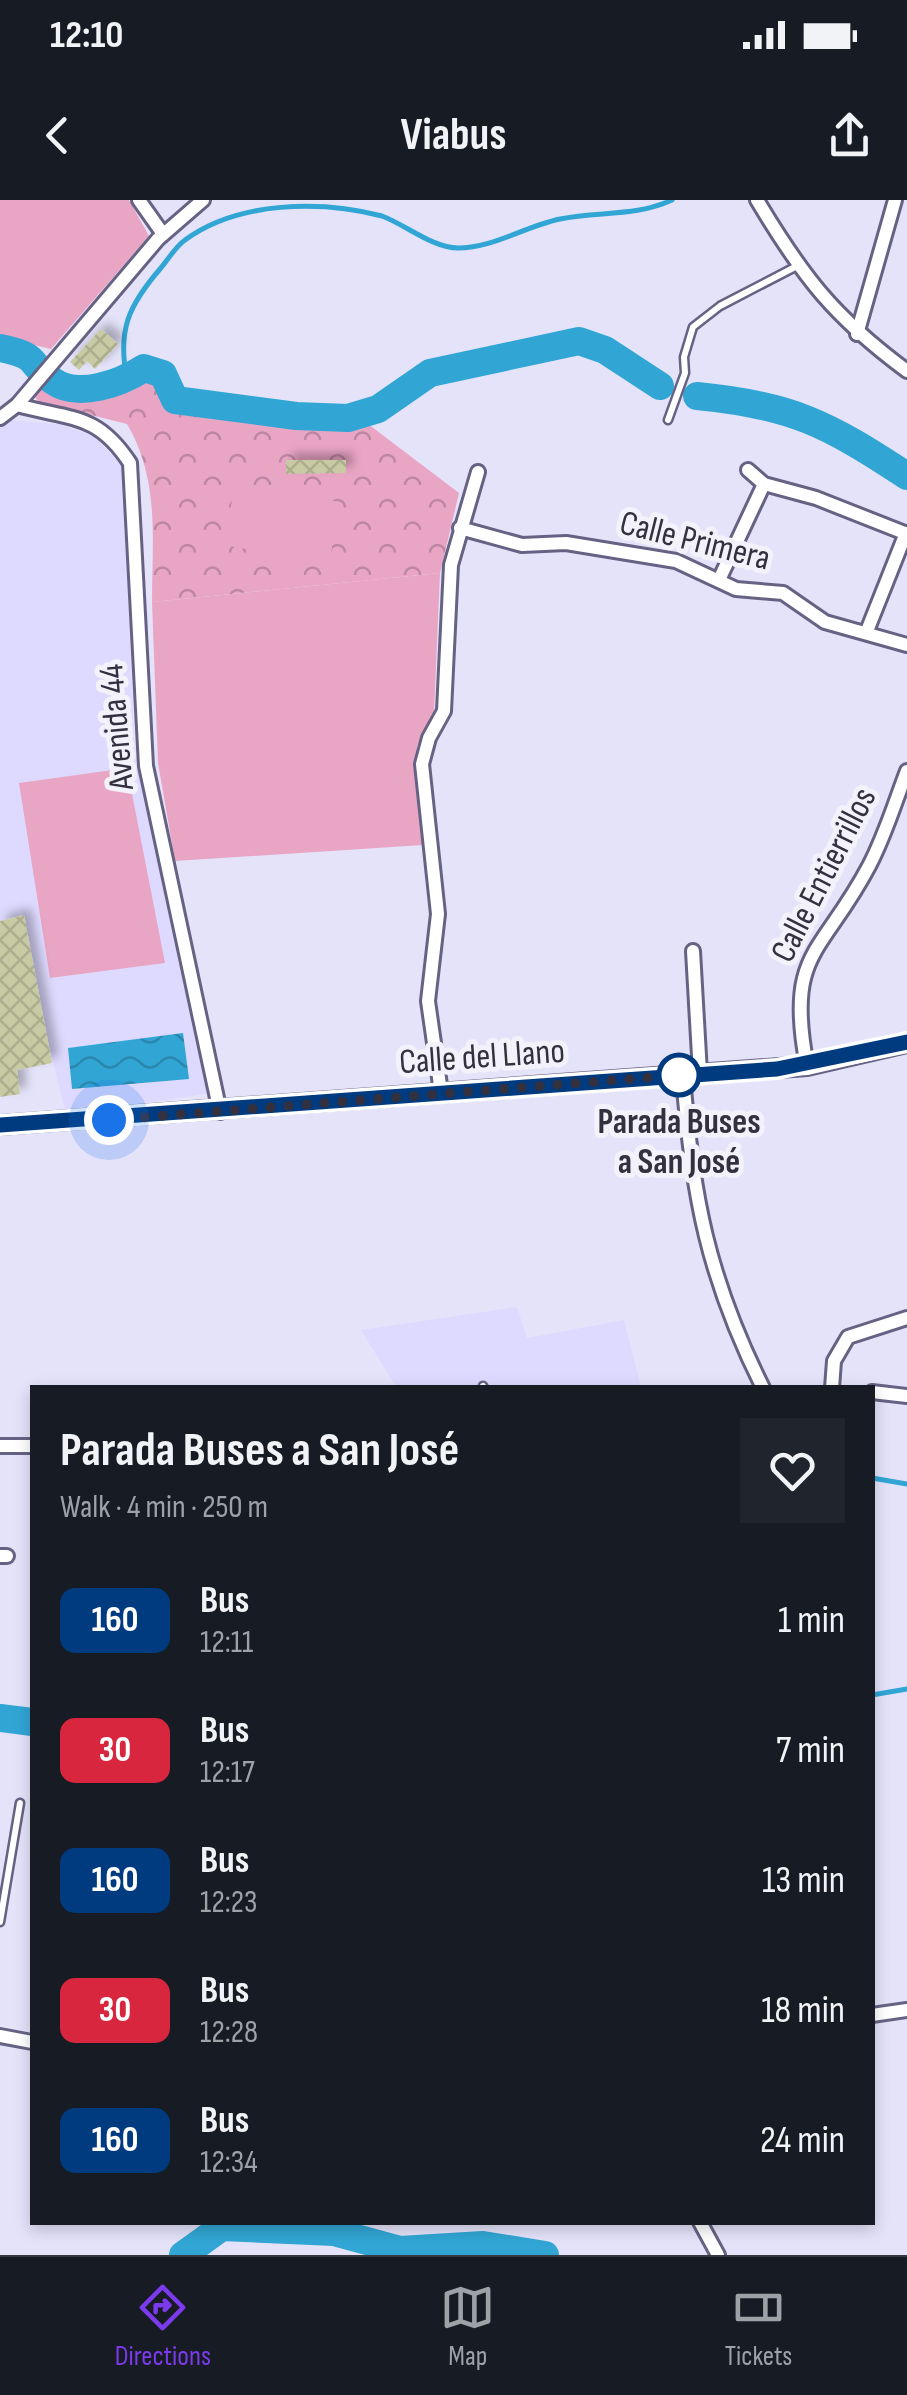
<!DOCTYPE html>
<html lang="en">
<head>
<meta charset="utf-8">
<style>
  :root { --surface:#171b24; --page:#20242c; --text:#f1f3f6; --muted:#9ea1a6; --line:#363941; --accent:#7c3aed }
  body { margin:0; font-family:"Sofia Sans Condensed",sans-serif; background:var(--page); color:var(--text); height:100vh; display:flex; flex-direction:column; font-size:38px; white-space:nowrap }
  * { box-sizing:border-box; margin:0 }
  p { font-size:32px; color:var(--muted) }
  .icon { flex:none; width:55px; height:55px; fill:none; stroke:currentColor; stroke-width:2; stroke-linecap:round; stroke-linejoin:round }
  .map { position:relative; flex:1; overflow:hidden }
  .drawer { position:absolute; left:30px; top:1185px; width:845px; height:840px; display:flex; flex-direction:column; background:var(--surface); border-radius:0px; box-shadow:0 5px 15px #0003 }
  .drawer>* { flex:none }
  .badge { padding:0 20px; border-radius:15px; font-size:35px; line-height:65px }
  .you { position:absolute; width:50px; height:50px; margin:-25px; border:8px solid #fff; border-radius:50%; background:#1a73e8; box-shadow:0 0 0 15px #1a73e833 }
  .map>.badge { position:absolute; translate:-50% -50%; box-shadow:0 0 0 5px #fff }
  .round { display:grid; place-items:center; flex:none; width:105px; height:105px; border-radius:0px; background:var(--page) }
  .overview { display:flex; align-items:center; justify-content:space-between; height:170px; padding:0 30px }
  h1 { font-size:48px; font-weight:700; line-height:75px }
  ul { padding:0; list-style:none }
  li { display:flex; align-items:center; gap:30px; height:130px; padding:0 30px }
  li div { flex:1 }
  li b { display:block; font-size:38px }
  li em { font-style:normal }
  li .badge { min-width:110px; font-weight:700; text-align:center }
  .status { display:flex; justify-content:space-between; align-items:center; height:70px; padding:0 50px; background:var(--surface); direction:ltr }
  .status svg { height:28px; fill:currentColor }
  header { display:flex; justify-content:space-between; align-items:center; height:130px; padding:0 30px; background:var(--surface); font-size:45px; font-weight:700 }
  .tab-bar { display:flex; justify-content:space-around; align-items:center; height:140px; border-top:2px solid var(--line); background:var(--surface); font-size:28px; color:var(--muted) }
  .tab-bar a { display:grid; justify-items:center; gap:5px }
  .tab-bar .active { color:var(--accent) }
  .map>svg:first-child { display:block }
  .built { fill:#dedaff }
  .park { fill:url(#park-crowns) }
  .garden { fill:#e9a5c4 }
  .water { fill:url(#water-waves) }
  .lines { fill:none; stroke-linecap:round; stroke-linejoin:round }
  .stream { stroke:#31a6d5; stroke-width:5 }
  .river { stroke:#31a6d5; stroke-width:28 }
  .building { fill:url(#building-cross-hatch); filter:url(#shadow) }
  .lane-casing { stroke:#666283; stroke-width:11 }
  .street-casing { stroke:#666283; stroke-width:18 }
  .secondary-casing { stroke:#666283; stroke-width:22 }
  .lane { stroke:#fff; stroke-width:6 }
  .street { stroke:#fff; stroke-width:12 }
  .secondary { stroke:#fff; stroke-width:18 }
  .line-casing { stroke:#fff; stroke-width:22 }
  .line { stroke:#003b80; stroke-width:15 }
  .walk { stroke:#333140; stroke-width:10; stroke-dasharray:0 18 }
  .stop-dot { fill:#fff; stroke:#003b80; stroke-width:5 }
  .labels { text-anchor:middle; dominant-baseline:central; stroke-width:10; stroke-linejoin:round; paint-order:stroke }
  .street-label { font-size:35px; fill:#333140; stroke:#f3f2fa }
  .stop-label { font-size:35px; font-weight:bold; fill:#333140; stroke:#f3f2fa }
</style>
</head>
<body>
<div class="status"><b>12:10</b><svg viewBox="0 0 49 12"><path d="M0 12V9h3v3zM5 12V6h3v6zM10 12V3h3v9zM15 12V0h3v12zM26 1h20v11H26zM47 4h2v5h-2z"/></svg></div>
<header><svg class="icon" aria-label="back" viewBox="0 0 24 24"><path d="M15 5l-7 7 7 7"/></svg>Viabus<svg class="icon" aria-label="share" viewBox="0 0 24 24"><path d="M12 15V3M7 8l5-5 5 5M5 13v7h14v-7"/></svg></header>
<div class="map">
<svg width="907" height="2055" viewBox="0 0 907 2055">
  <defs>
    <pattern id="park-crowns" width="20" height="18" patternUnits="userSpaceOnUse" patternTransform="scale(2.5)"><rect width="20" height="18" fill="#e9a5c4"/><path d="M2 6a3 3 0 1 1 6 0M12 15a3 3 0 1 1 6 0" fill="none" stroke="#bd87a1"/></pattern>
    <pattern id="water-waves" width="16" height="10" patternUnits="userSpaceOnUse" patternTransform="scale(2.5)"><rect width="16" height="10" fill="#31a6d5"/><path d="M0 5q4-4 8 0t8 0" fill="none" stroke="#2a88ae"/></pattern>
    <pattern id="building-cross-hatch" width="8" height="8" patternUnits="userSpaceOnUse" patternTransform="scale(2.5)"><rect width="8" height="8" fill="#c8caa4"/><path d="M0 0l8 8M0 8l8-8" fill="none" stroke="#acae8e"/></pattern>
    <filter id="shadow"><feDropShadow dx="7" dy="-7" stdDeviation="5" flood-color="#0004"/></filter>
  </defs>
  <rect width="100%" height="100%" fill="#e5e3fa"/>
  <!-- built -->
  <g class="built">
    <path d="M9,220L58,224L94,236L122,266L135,559L207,894L66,914L38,802L24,715L0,721V226Z"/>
    <path d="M517,1107L527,1138L624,1120L641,1187H396L361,1130Z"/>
  </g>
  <!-- park -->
  <path class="park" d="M145,176L159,178L174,205L333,227L368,224L459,293L440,373L152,402C152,339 160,280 127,224L39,202L32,193L44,181C77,197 112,196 145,176Z"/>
  <!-- garden -->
  <g class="garden">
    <path d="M0,0H129L149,36L51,149L0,137Z"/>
    <path d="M235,283L340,302L329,364L224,345Z"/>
    <path d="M440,373L434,514L417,546L423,645L175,661L158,563L152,402Z"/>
    <path d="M127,568L165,763L50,778L19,583Z"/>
  </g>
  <!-- water -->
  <path class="water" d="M183,833L189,879L72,889L68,848Z"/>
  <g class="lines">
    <!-- stream -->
    <g class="stream">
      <path d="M127,179C117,130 129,105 160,69C168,60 175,47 185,40C238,1 321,0 382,16C406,25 433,48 458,48C493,48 526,26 560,19C599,11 635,17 672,0"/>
      <path d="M872,1278L907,1284"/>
      <path d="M872,1495L907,1489"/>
    </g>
    <!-- river -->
    <g class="river">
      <path d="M0,148C43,157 25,162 53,181C78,199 121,183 144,168L163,174L175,200L296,216L348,218L378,209L430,173L579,141L605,150L660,186"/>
      <path d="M697,196C792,205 828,224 907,276"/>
      <path d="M0,1518L32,1522"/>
      <path d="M183,2055L222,2027L334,2032L400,2050L483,2045L545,2055"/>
    </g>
  </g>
  <!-- building -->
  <g class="building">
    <path d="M101,129L118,144L95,169L87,161L79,170L70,162Z"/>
    <path d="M286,260H346V273L286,274Z"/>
    <path d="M24,715L52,863L17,870L20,894L0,897V721Z"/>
  </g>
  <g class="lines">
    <!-- lane casing -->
    <g class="lane-casing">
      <g id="lane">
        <path d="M668,220L685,173L684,157L693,127L720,106L797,66"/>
        <path d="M483,1186L484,1188"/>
        <path d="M0,1722L20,1603"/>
      </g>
    </g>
    <!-- street casing -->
    <g class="street-casing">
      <g id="street">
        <path d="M139,0L163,34"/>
        <path d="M757,0C803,77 834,117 907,171"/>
        <path d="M857,134L895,0"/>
        <path d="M17,205C72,220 97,213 130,263L146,566L220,912"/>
        <path d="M0,218L17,205L158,39L203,0"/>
        <path d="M748,270L764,284L816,298L907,334"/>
        <path d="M460,328L522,345L566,343L676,361L736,389L783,393L825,422L907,445"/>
        <path d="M719,380L764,284"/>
        <path d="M867,431L906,333"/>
        <path d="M693,751L700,873"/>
        <path d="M807,866C785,752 822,755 869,666C885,636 895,602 907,571"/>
        <path d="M683,875C692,995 708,1078 763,1188"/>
        <path d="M441,892L428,801L438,714L422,564L429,538L444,511L451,365L478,272"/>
        <path d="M832,1188L834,1161L848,1137L907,1118"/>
        <path d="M872,1192L907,1196"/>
        <path d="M0,1246H32"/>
        <path d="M0,1356H7"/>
        <path d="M872,1815L907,1810"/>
        <path d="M0,1836L32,1842"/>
        <path d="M700,2022L718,2055"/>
      </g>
    </g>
    <!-- secondary casing -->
    <g class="secondary-casing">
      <path id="secondary" d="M0,925L807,866L907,843"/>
    </g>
    <!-- lane -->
    <use href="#lane" class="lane"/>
    <!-- street -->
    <use href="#street" class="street"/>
    <!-- secondary -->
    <use href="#secondary" class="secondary"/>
  </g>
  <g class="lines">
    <!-- line casing -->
    <g class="line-casing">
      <path id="line" d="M0,925L777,869L907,842"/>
    </g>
    <!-- line -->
    <use href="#line" class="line"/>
    <!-- walk -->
    <path class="walk" d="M109,920L682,875H679"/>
  </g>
  <!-- markers -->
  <circle class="stop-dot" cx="679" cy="875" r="20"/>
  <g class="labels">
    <!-- street labels -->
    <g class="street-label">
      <text transform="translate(695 341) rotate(14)">Calle Primera</text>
      <text transform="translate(117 527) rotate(-95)">Avenida 44</text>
      <text transform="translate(824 675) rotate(-63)">Calle Entierrillos</text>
      <text transform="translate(482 857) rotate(-4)">Calle del Llano</text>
    </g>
    <!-- stop labels -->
    <g class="stop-label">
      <text x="679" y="922">Parada Buses<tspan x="679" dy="40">a San José</tspan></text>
    </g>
  </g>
</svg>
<div class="you" style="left:109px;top:920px"></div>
<section class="drawer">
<div class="overview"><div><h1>Parada Buses a San José</h1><p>Walk · 4 min · 250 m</p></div><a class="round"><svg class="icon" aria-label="heart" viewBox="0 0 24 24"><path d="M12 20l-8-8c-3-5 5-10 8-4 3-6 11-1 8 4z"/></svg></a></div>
<ul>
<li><span class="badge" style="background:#003b80;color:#fff">160</span><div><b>Bus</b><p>12:11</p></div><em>1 min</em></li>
<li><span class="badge" style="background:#d7263d;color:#fff">30</span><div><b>Bus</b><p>12:17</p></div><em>7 min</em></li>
<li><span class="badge" style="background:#003b80;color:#fff">160</span><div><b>Bus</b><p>12:23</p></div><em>13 min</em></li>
<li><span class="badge" style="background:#d7263d;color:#fff">30</span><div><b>Bus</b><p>12:28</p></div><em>18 min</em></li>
<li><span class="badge" style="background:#003b80;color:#fff">160</span><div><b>Bus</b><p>12:34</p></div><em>24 min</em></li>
</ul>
</section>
</div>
<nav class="tab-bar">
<a class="active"><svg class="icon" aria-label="directions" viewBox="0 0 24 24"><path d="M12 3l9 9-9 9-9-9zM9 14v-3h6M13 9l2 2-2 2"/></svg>Directions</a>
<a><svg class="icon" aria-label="map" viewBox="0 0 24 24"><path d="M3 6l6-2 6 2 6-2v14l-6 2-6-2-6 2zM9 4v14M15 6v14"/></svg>Map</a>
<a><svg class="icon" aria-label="tickets" viewBox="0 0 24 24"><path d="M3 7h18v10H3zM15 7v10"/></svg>Tickets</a>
</nav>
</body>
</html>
